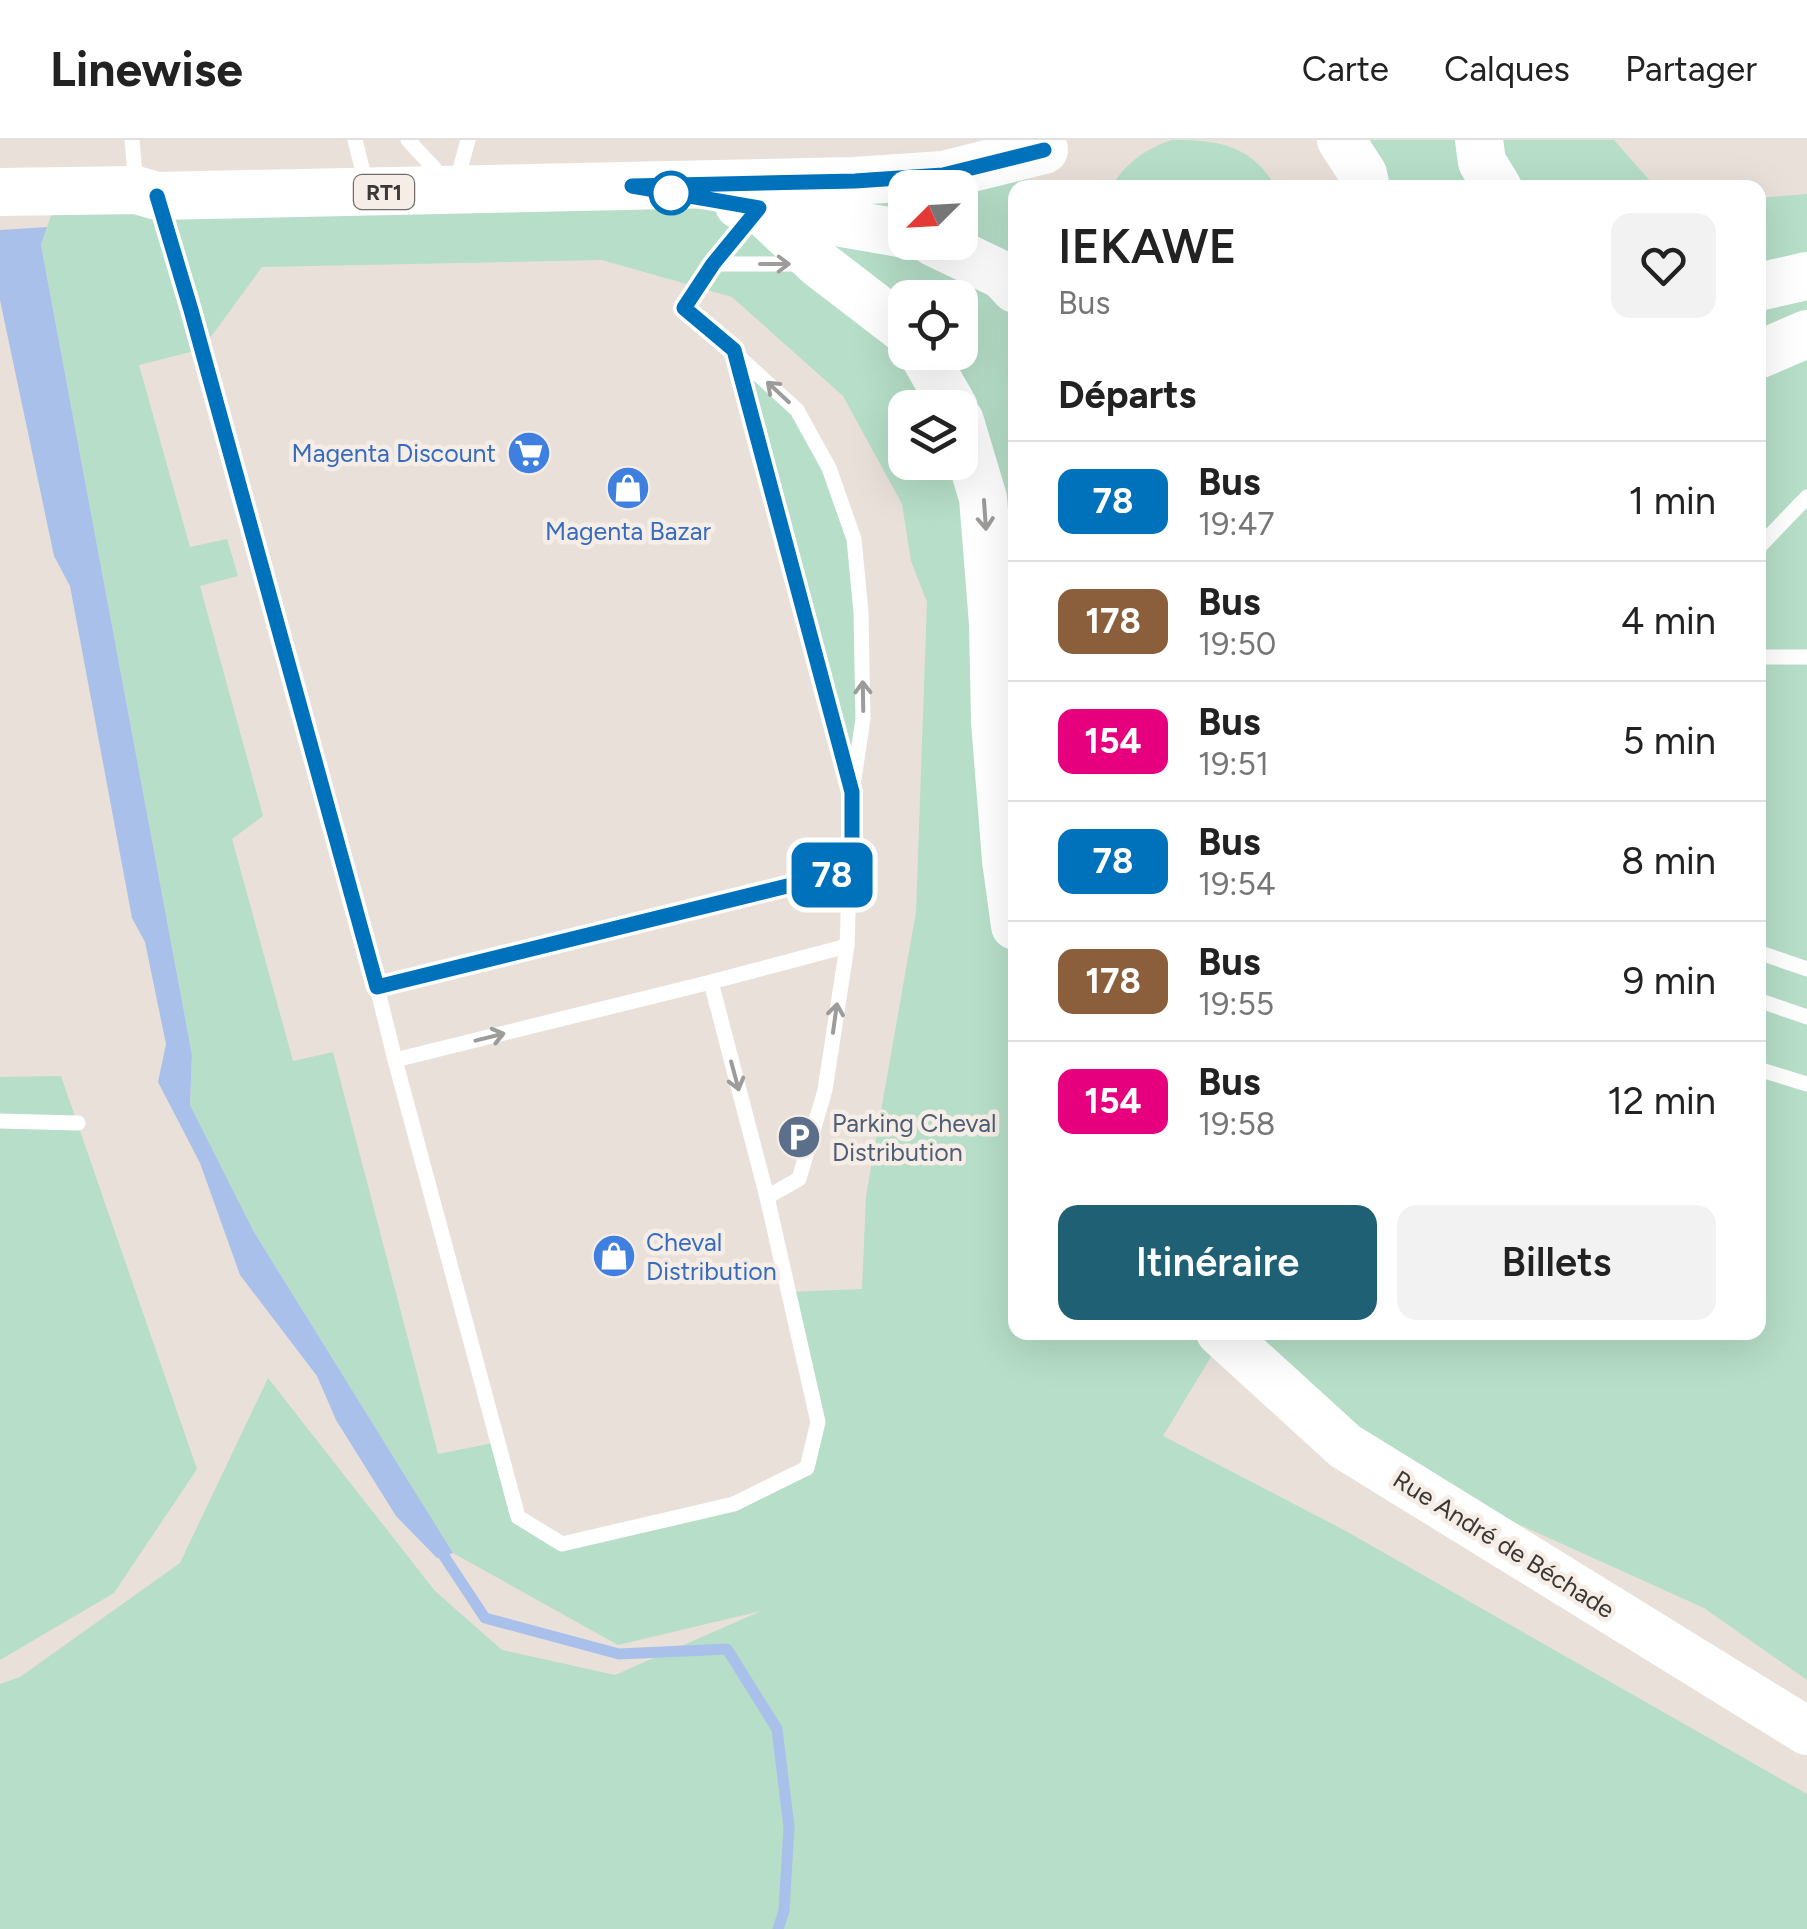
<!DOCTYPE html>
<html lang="fr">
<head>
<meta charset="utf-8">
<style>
  :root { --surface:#fff; --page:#f2f2f2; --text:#222; --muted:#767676; --line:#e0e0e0; --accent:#206075 }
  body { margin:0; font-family:Figtree,sans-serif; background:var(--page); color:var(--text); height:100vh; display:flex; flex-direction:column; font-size:38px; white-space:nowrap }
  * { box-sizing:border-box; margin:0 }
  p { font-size:32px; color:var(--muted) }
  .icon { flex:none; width:55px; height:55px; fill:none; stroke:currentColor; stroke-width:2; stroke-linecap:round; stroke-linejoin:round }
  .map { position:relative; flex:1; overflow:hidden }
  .side { position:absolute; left:1008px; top:40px; width:758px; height:1160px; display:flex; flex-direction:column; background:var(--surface); border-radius:20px; box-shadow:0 10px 40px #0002 }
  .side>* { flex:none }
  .badge { padding:0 20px; border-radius:15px; font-size:35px; line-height:65px }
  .needle { width:65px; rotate:246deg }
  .buttons { position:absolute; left:888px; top:30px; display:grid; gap:20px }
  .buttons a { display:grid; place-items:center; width:90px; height:90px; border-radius:20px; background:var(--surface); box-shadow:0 10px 40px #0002; font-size:50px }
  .map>.badge { position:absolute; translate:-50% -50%; box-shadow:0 0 0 5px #fff }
  h2 { padding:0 50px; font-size:38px; line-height:90px }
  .round { display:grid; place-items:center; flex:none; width:105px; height:105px; border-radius:20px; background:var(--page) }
  .head { display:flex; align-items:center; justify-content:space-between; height:170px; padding:0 50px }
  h1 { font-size:48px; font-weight:600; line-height:75px }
  .cta { display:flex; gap:20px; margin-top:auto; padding:20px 50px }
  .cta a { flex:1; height:115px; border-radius:20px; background:var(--accent); color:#fff; font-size:40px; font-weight:600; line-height:115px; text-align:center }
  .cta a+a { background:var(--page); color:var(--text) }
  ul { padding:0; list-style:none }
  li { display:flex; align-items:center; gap:30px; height:120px; padding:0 50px; border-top:2px solid var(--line) }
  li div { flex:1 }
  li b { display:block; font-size:38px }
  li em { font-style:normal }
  li .badge { min-width:110px; font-weight:700; text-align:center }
  header { display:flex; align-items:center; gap:60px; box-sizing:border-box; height:140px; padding:0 50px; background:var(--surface); border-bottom:2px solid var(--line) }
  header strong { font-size:48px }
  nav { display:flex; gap:55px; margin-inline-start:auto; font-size:35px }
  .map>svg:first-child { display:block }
  .green { fill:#b6dec8; fill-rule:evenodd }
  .water { fill:#a9c0ea }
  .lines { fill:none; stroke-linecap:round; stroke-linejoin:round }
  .stream { stroke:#a9c0ea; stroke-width:11 }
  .lane { stroke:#fff; stroke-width:15 }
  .primary { stroke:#fff; stroke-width:48 }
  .oneway { stroke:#9d9c9a }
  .line-casing { stroke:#fff; stroke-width:22 }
  .line { stroke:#0072bc; stroke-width:15 }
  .stop-dot { fill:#fff; stroke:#0072bc; stroke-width:5 }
  .labels { text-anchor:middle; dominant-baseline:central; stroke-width:9; stroke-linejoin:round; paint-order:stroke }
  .shield { fill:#f6ede7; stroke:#736e6b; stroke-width:2.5 }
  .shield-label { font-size:22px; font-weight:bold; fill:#3b3836 }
  .shop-label { font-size:25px; fill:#366cbe; stroke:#f6ede7; text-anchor:end }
  .service-label { font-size:25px; fill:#4e5e75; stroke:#f6ede7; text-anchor:start }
  .street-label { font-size:25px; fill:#3b3836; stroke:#f6ede7 }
</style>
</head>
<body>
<header>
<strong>Linewise</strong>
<nav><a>Carte</a><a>Calques</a><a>Partager</a></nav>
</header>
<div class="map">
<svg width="1807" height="1789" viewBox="0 0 1807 1789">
  <rect width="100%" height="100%" fill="#e9e0da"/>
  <!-- green -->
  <g class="green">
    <path d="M1172,0C1218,0 1250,4 1276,47H1111C1126,23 1145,9 1172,0Z"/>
    <path d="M1341,0H1614L1651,42L1671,47H1366Z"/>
    <path d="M1033,26L1025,47L1015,48V1192H1758V58L1807,54V1540L1704,1468L1345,1306L1223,1197L1163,1296L1344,1390L1807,1654V1789H0V1544L20,1537L180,1423L268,1238L435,1451L502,1510L615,1535L761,1471L618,1505L453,1413L254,1092L190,965L192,915L41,105L60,49ZM905,48H960V102H905ZM602,120L732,157L843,256L902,364L911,421L927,462L916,772L866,1056L862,1149L788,1152L818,1282L807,1328L734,1364L562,1404L518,1377L498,1302L438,1314L333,912L293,921L232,699L263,676L200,446L238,436L227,399L190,407L139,225L202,209L262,127ZM905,158H960V212H905ZM905,268H960V322H905Z"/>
    <path d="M734,211L797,270L854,399L861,472L852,652Z"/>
    <path d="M61,936L197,1329L114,1453L0,1520V937Z"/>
  </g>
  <!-- water -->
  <path class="water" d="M47,87L41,105L192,915L190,965L254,1092L453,1413L437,1418L396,1376L336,1280L317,1236L240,1135L200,1023L158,942L166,904L145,802L132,778L70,446L54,416L0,160V90Z"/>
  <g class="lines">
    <!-- stream -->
    <path class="stream" d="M436,1404L485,1478L619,1514L727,1509L777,1589L789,1687L784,1771L778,1789"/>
    <!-- lane -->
    <g class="lane">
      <path d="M132,0L136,46"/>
      <path d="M355,0L366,44"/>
      <path d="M408,0L445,40"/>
      <path d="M456,44L468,0"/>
      <path d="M158,60L191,170L377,847L395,920L518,1377L562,1404L734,1364L807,1328L818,1282L767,1057L711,842L395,920"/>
      <path d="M713,124L752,77"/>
      <path d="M734,212L849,643"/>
      <path d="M1758,408L1807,357"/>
      <path d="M1758,517H1807"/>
      <path d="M1758,812L1807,829"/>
      <path d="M711,842L847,806"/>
      <path d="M377,847L852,730"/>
      <path d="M1758,860L1807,877"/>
      <path d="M1758,929L1807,944"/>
      <path d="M0,981L78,983"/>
      <path d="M767,1057L799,1039L825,950L847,806L852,652L863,579L861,472L854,399L829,328L797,270L685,168L713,124H805"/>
    </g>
    <!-- primary -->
    <g class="primary">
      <path d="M1341,0L1363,34L1366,48"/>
      <path d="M1479,0L1482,22L1498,48"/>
      <path d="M0,52L136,50L157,56L855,41L943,35L1044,10"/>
      <path d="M739,65L905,94"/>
      <path d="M759,68L819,124L905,190"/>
      <path d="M933,102L1002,135L1015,149"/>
      <path d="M1758,147L1807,136"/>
      <path d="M922,212L954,268"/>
      <path d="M1758,215L1807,194"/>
      <path d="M960,281L983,358L993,483L995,582L1006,720"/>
      <path d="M1011,691L1006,720L1015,786"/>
      <path d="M1220,1192L1345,1306L1807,1591"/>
    </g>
  </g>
  <!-- one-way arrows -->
  <defs><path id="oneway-shaft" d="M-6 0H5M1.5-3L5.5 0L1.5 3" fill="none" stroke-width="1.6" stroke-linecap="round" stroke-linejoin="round" transform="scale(2.5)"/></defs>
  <g class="oneway">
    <use href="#oneway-shaft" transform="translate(775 124)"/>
    <use href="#oneway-shaft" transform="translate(778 252) rotate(-137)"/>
    <use href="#oneway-shaft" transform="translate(985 375) rotate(86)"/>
    <use href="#oneway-shaft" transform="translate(863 556) rotate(-91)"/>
    <use href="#oneway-shaft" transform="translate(835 878) rotate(-82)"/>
    <use href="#oneway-shaft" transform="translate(490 897) rotate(-14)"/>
    <use href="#oneway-shaft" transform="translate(735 936) rotate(75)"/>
  </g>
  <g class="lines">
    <!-- line casing -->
    <g class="line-casing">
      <path id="line" d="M157,56L191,170L377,847L852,730V652L734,210L684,168L713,124L759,68L632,46L855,41L943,35L1044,10"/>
    </g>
    <!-- line -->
    <use href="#line" class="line"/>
  </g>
  <!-- icons -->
  <defs>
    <g id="supermarket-disc" transform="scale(2.25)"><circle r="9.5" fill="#3f7fe0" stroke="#f6ede7"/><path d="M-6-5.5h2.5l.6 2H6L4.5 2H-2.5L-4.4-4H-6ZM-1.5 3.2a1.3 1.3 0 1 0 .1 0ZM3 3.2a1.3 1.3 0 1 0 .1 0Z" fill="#fff"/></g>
    <g id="shop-disc" transform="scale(2.25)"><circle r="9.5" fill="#3f7fe0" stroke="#f6ede7"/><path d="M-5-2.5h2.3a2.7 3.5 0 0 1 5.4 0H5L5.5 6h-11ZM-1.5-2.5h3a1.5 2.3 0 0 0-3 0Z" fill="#fff"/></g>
    <g id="parking-disc" transform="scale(2.25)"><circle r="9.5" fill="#5c6f8a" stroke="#f6ede7"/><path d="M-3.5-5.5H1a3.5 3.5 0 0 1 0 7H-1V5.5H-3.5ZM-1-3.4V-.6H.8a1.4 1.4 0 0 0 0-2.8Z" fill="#fff"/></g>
  </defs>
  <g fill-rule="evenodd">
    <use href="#supermarket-disc" x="529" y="313"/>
    <use href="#shop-disc" x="628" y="348"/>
    <use href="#parking-disc" x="799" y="997"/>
    <use href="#shop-disc" x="614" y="1116"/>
  </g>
  <!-- markers -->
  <circle class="stop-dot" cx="671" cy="53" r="20"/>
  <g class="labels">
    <!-- shield labels -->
    <rect class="shield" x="354" y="35" width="60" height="34" rx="8"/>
    <g class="shield-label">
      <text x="384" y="52">RT1</text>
    </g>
    <!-- shop labels -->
    <g class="shop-label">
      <text x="496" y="313">Magenta Discount</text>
      <text x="628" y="391" text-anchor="middle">Magenta Bazar</text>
      <text x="646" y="1102" text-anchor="start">Cheval<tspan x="646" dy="29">Distribution</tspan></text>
    </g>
    <!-- service labels -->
    <g class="service-label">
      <text x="832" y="983">Parking Cheval<tspan x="832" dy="29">Distribution</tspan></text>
    </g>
    <!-- street labels -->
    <g class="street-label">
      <text transform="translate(1504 1404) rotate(32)">Rue André de Béchade</text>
    </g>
  </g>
</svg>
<div class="buttons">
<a><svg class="needle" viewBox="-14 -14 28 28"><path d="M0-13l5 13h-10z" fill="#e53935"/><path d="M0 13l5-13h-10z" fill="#767676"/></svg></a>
<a><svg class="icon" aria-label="locate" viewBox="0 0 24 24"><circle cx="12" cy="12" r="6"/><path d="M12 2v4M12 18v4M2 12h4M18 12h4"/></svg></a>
<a><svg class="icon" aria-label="layers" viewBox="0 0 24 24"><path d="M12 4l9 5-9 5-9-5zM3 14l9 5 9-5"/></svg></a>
</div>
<b class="badge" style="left:832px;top:735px;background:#0072bc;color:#fff">78</b>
<section class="side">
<div class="head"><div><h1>IEKAWE</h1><p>Bus</p></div><a class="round"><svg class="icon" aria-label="heart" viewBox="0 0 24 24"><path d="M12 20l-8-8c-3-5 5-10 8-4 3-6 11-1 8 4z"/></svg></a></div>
<h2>Départs</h2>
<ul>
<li><span class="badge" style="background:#0072bc;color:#fff">78</span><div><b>Bus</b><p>19:47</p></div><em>1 min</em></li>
<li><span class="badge" style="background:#8b5e3c;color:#fff">178</span><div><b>Bus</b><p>19:50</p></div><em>4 min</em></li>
<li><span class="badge" style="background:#e6007e;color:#fff">154</span><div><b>Bus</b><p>19:51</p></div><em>5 min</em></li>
<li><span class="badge" style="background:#0072bc;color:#fff">78</span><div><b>Bus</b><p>19:54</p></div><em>8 min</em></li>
<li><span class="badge" style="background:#8b5e3c;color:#fff">178</span><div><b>Bus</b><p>19:55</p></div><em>9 min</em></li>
<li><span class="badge" style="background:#e6007e;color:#fff">154</span><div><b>Bus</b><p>19:58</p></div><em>12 min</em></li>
</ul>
<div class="cta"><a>Itinéraire</a><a>Billets</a></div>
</section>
</div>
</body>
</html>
